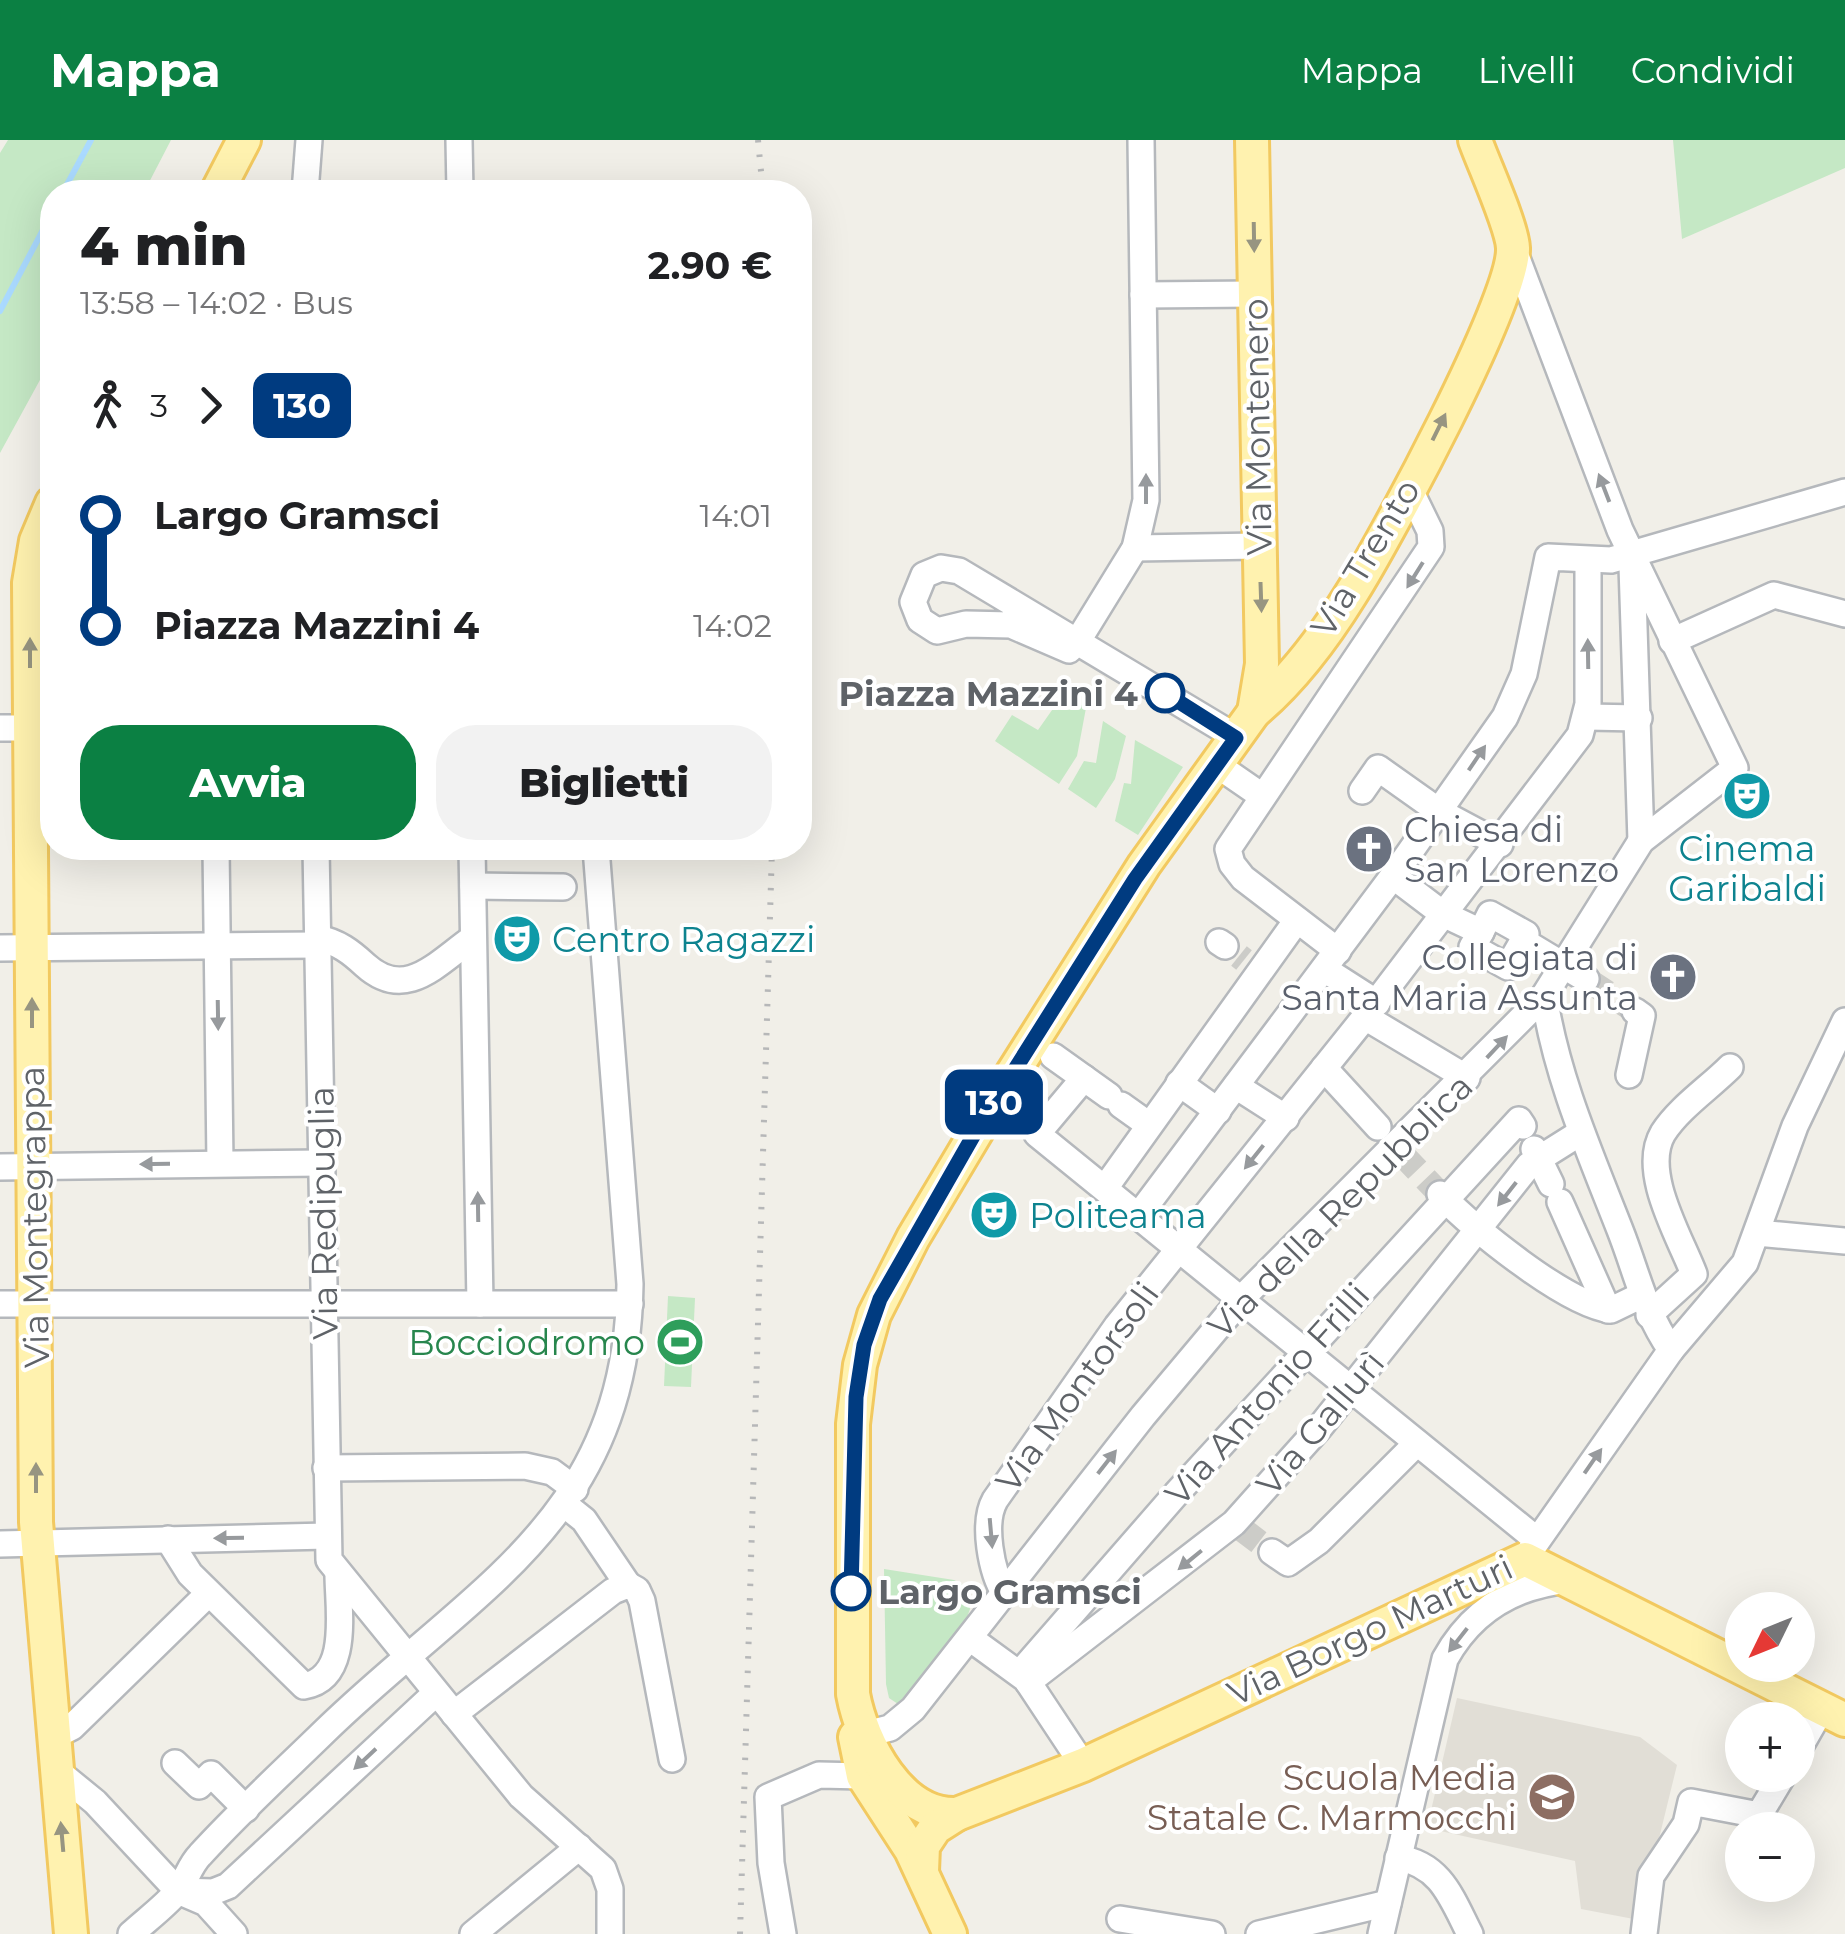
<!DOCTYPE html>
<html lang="it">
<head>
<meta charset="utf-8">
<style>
  :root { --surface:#fff; --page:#f2f2f2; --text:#202124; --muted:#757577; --accent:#0b8043 }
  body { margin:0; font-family:Montserrat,sans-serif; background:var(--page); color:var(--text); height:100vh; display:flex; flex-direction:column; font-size:38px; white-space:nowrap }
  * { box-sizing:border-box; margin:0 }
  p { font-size:32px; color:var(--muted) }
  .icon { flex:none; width:55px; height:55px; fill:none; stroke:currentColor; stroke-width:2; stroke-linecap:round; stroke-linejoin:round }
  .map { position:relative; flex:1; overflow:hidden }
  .details { position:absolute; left:40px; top:40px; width:772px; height:680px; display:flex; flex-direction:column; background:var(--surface); border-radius:40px; box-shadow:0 10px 40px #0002 }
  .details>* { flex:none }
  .badge { padding:0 20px; border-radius:15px; font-size:35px; line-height:65px }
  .needle { width:65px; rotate:227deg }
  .tools { position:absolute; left:1725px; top:1452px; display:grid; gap:20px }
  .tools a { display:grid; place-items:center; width:90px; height:90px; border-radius:50%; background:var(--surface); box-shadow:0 10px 40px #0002; font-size:50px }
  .map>.badge { position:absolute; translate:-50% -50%; box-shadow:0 0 0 5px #fff }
  .legs { display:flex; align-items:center; gap:15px; height:110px; padding:0 40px; font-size:32px }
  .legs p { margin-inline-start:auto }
  .head { display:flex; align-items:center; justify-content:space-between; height:170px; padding:0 40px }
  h1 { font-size:55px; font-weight:800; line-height:75px }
  .cta { display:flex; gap:20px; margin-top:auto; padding:20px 40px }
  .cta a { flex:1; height:115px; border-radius:40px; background:var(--accent); color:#fff; font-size:40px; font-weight:800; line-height:115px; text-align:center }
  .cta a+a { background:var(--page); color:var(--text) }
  ul { padding:0 40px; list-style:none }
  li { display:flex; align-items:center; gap:35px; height:110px; font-size:38px }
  li i { display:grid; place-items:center; width:15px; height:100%; margin:0 12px; background:currentColor }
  li i::after { content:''; width:25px; height:25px; margin:-12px; border:8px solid; border-radius:50%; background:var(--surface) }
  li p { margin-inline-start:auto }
  li:first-child i { background:linear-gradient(#0000 50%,currentColor 0) }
  li:last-child i { background:linear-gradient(currentColor 50%,#0000 0) }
  header { display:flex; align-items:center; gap:60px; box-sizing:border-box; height:140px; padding:0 50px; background:var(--accent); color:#fff }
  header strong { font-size:48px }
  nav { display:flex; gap:55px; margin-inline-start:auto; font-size:35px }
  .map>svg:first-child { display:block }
  .education { fill:#e1ded6 }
  .green { fill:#c5e8c5 }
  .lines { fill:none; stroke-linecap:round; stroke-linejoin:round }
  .stream { stroke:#aadaff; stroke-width:6 }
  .minor-tunnel { stroke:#ccccc8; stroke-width:25; stroke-dasharray:25 12; stroke-linecap:butt }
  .minor-casing { stroke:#b5b8bc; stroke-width:30 }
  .major-casing { stroke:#f2c960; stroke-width:38 }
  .minor { stroke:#fff; stroke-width:25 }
  .major { stroke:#fff2af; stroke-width:32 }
  .rail { stroke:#b6b7b8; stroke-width:6; stroke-dasharray:2.5 12; stroke-linecap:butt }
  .oneway { fill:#979581 }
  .oneway2 { fill:#979a9d }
  .line-1-casing { stroke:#fff; stroke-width:22 }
  .line-1 { stroke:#003b80; stroke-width:15 }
  .stop-1-dot { fill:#fff; stroke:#003b80; stroke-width:5 }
  .labels { text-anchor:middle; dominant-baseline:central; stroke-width:8; stroke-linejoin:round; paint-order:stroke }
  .street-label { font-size:35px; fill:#5f6368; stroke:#fff }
  .stop-label { font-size:35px; font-weight:bold; fill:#5f6368; stroke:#fff; text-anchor:end }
  .worship-label { font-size:35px; fill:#5b616d; stroke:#fff; text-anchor:start }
  .culture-label { font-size:35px; fill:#0d838f; stroke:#fff; text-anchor:start }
  .leisure-label { font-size:35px; fill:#27864d; stroke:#fff; text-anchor:end }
  .education-label { font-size:35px; fill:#785e54; stroke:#fff; text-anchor:end }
</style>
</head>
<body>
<header>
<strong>Mappa</strong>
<nav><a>Mappa</a><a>Livelli</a><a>Condividi</a></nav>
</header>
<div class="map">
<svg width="1845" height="1794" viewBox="0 0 1845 1794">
  <rect width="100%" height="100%" fill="#f1efe8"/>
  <!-- education -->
  <path class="education" d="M1457,1558L1640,1597L1677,1625L1639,1780L1581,1769L1575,1721L1427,1688Z"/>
  <!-- green -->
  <g class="green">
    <path d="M8,0H171L144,52H52V218L0,313V13Z"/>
    <path d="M1673,0H1845V28L1682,99Z"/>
    <path d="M1064,553L1086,568L1077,616L1059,644L995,601L1012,575L1038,590Z"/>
    <path d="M1103,581L1126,596L1115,639L1096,668L1068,649L1084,621L1096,623Z"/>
    <path d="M1135,600L1183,627L1138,695L1115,681L1124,643L1131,644Z"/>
    <path d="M668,1156L695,1158L691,1247L664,1246Z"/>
    <path d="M884,1429L954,1440L966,1446L970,1469L964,1486L898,1564L889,1558L886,1544Z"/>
  </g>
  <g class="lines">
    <!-- stream -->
    <g class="stream">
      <path d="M63,52L91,0"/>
      <path d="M0,171L52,73"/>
    </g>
    <!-- minor-tunnel -->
    <g class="minor-tunnel">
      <path d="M1239,816L1244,820"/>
      <path d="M1586,839L1635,871"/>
      <path d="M1400,1012L1440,1054"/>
      <path d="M1239,1387L1272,1412"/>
    </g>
    <!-- minor casing -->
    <g class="minor-casing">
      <g id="minor">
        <path d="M459,0L460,52"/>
        <path d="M1141,0L1146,360L1135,408L1079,499L1069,510L1011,485L966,484L937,491L920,480L913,462L924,435L941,428L959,431L1236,597"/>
        <path d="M305,52L309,0"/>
        <path d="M1143,155L1255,154"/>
        <path d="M1135,408L1259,406"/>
        <path d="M1632,426L1641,701"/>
        <path d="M1672,501L1774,455L1845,474"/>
        <path d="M1587,577L1639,578"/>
        <path d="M0,588H52"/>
        <path d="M1217,625L1262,656"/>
        <path d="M1362,651L1378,628L1440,672L1500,704"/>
        <path d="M216,708L220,1023"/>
        <path d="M316,708L329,1420L521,1656L603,1729L610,1749V1794"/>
        <path d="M472,708L480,1164"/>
        <path d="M1393,736L1443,774L1481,792L1472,807L1508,827L1523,801L1586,839"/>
        <path d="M473,746L563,747"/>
        <path d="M1481,792L1490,774L1526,794L1523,801"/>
        <path d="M318,798C338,802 351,812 365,825C406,862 437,823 473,798"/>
        <path d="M1219,802L1225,806"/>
        <path d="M0,808L318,805"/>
        <path d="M1338,811L1243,738L1232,724L1228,709L1431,407L1430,391L1409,348"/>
        <path d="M1324,829L1377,863"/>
        <path d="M1544,856C1557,939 1590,1013 1620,1090C1637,1133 1644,1171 1671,1210"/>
        <path d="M1365,877L1467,938"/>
        <path d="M1053,916L1109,956"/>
        <path d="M1324,928L1378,987"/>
        <path d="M1629,935L1642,876L1635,871"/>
        <path d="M1084,938L1037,994L1537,1400"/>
        <path d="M1179,943L1218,971"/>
        <path d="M1236,946L1286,978"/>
        <path d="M1121,965L1149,985"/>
        <path d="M1534,1009L1551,1044"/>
        <path d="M0,1027L322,1023"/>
        <path d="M1105,1048L1297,780"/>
        <path d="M1440,1054C1473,1088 1565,1164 1611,1170L1640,1156"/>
        <path d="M1560,1062L1608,1170"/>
        <path d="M1139,1075L1393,736L1505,577L1524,534L1548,417L1611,420L1845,352"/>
        <path d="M1757,1093L1845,1101"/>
        <path d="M0,1164H630"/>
        <path d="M1649,1175L1694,1134C1680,1097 1640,1032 1663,993C1679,968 1709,948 1730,927"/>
        <path d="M326,1328L525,1326L552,1332L575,1349"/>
        <path d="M564,1364L584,1380L628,1445"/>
        <path d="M168,1399L190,1434L304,1546C351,1538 338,1469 338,1435"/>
        <path d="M0,1404L327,1396"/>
        <path d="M1272,1412L1288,1423L1319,1401L1417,1303"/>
        <path d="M1528,1414L1671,1210L1745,1123L1795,986L1845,881"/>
        <path d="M1005,1454C991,1432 982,1383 995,1360L1117,1186L1365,877L1580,595L1588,564V423"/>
        <path d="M971,1499L1026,1539L1083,1625"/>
        <path d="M1020,1533L1176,1354L1519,980L1523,986"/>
        <path d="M1028,1542L1234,1383L1320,1287L1529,1025L1580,993"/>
        <path d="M454,1574L613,1451L628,1445L637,1450L642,1461L672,1619"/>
        <path d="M866,1594L890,1588L913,1569L1143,1276L1243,1157L1544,856L1641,701L1735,628L1620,390L1513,108"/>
        <path d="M54,1596L72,1587L208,1454"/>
        <path d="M1798,1610L1822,1568"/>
        <path d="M175,1623L199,1646L211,1634L246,1669"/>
        <path d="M57,1631L95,1662L178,1751L206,1763L234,1794"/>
        <path d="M1398,1718C1441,1724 1452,1759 1470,1794"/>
        <path d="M178,1751L213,1752L228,1746L436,1553"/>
        <path d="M1120,1779L1212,1794"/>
        <path d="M131,1794C145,1781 163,1768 176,1753C186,1742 189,1726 200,1715C239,1672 283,1632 325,1591C472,1448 627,1381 630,1144L596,708"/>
        <path d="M473,1794L579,1707"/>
        <path d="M783,1794L771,1723L768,1657L819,1635L863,1636"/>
        <path d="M1259,1794L1388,1763"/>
        <path d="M1381,1794L1445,1519C1472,1470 1515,1445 1570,1440"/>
        <path d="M1644,1794L1651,1736L1686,1684L1691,1662L1759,1675L1783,1635"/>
      </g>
    </g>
    <!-- major casing -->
    <g class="major-casing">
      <g id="major">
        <path d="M1252,0L1262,524L1254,572"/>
        <path d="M217,52L244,0"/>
        <path d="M52,363L36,401L29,443L36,1382L71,1794"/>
        <path d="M855,1597L863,1636L911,1710L950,1794"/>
        <path d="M957,1674C900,1677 862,1603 853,1554V1284L860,1225L874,1175L913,1098L993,964L1144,725L1254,572C1291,541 1325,496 1351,454C1384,402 1515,160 1513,108C1512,86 1484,25 1475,0"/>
        <path d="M922,1731L923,1706L935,1688L957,1674L1083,1625L1525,1419L1845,1580"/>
      </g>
    </g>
    <!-- minor -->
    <use href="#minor" class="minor"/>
    <!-- major -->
    <use href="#major" class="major"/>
    <!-- rail -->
    <g class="rail">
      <path d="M758,0L763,52"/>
      <path d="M740,1794L772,708"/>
    </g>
  </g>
  <!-- one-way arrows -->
  <defs><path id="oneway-solid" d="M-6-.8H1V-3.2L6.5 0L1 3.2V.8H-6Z" transform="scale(2.5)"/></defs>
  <g class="oneway">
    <use href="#oneway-solid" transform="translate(1254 97) rotate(89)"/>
    <use href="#oneway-solid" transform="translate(1439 287) rotate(-64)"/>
    <use href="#oneway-solid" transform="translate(1261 457) rotate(88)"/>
    <use href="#oneway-solid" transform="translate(30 513) rotate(-90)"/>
    <use href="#oneway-solid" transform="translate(32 873) rotate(-90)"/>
    <use href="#oneway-solid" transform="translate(36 1338) rotate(-90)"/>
    <use href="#oneway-solid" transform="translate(62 1697) rotate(-95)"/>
  </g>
  <g class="oneway2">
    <use href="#oneway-solid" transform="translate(1604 348) rotate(-111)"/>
    <use href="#oneway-solid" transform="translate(1146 349) rotate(-90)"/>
    <use href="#oneway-solid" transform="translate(1415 435) rotate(122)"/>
    <use href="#oneway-solid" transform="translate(1588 514) rotate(-91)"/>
    <use href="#oneway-solid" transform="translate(1477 618) rotate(-56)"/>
    <use href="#oneway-solid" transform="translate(218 875) rotate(89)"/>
    <use href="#oneway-solid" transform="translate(1497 907) rotate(-47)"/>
    <use href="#oneway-solid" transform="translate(1254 1017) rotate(129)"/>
    <use href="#oneway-solid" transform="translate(155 1024) rotate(179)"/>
    <use href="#oneway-solid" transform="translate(1507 1054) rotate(128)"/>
    <use href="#oneway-solid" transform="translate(478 1067) rotate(-91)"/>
    <use href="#oneway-solid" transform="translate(1593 1321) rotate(-55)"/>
    <use href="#oneway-solid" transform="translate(1107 1322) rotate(-52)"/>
    <use href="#oneway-solid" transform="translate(991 1393) rotate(85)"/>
    <use href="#oneway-solid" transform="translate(229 1398) rotate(179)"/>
    <use href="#oneway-solid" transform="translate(1190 1420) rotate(141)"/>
    <use href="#oneway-solid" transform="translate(1458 1500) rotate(128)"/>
    <use href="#oneway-solid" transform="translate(365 1619) rotate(137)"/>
  </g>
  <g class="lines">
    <!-- line-1 casing -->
    <g class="line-1-casing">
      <path id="line-1" d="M851,1451L856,1257L864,1205L880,1159L976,991L1135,739L1236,598L1165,553"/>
    </g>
    <!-- line-1 -->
    <use href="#line-1" class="line-1"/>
  </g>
  <!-- icons -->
  <defs>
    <g id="theatre-disc" transform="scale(2.5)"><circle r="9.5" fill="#0f9aa8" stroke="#fff"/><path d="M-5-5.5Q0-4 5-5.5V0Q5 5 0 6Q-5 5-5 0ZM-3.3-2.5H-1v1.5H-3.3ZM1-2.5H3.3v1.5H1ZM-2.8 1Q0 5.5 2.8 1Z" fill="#fff"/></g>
    <g id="church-disc" transform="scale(2.5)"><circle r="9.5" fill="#6b7280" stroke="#fff"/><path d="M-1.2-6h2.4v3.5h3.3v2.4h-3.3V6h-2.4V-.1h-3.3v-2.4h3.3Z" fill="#fff"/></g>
    <g id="stadium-disc" transform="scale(2.5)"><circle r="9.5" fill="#2e9e5b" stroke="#fff"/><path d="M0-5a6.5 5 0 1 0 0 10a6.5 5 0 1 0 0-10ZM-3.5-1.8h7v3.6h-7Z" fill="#fff"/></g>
    <g id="school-disc" transform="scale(2.5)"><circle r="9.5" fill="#8d6e63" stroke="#fff"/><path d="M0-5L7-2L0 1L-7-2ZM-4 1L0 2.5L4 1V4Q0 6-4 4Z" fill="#fff"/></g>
  </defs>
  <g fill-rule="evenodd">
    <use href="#theatre-disc" x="1747" y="656"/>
    <use href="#church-disc" x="1369" y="709"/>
    <use href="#theatre-disc" x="517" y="799"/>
    <use href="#church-disc" x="1673" y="837"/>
    <use href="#theatre-disc" x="994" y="1075"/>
    <use href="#stadium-disc" x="680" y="1202"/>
    <use href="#school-disc" x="1552" y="1657"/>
  </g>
  <!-- markers -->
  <g class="stop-1-dot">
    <circle cx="1165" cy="553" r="18"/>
    <circle cx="851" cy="1451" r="18"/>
  </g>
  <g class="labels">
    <!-- street labels -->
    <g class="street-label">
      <text transform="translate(1257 287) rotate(-91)">Via Montenero</text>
      <text transform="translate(1365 418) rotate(-59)">Via Trento</text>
      <text transform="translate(1340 1066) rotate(-45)">Via della Repubblica</text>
      <text transform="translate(323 1073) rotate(-91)">Via Redipuglia</text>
      <text transform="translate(34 1077) rotate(-91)">Via Montegrappa</text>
      <text transform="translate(1077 1247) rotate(-54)">Via Montorsoli</text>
      <text transform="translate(1267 1254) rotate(-48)">Via Antonio Frilli</text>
      <text transform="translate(1320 1283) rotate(-50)">Via Gallurì</text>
      <text transform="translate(1370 1490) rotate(-25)">Via Borgo Marturi</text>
    </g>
    <!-- stop labels -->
    <g class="stop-label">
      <text x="1138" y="553">Piazza Mazzini 4</text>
      <text x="878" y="1451" text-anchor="start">Largo Gramsci</text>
    </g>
    <!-- worship labels -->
    <g class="worship-label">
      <text x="1404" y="689">Chiesa di<tspan x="1404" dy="40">San Lorenzo</tspan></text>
      <text x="1638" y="817" text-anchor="end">Collegiata di<tspan x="1638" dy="40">Santa Maria Assunta</tspan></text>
    </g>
    <!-- culture labels -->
    <g class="culture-label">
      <text x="1747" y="708" text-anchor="middle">Cinema<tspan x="1747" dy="40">Garibaldi</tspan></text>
      <text x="552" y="799">Centro Ragazzi</text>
      <text x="1029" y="1075">Politeama</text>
    </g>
    <!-- leisure labels -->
    <g class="leisure-label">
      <text x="645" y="1202">Bocciodromo</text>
    </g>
    <!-- education labels -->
    <g class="education-label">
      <text x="1517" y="1637">Scuola Media<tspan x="1517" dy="40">Statale C. Marmocchi</tspan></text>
    </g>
  </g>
</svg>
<div class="tools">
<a><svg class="needle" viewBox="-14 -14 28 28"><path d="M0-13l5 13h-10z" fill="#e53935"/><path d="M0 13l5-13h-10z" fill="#757577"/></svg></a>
<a>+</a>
<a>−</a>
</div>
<b class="badge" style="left:994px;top:962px;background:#003b80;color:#fff">130</b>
<section class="details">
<div class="head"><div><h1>4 min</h1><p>13:58 – 14:02 · Bus</p></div><b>2.90 €</b></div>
<div class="legs"><svg class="icon" aria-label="walk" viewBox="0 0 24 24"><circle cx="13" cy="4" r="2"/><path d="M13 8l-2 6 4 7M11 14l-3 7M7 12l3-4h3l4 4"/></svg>3<svg class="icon" aria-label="forward" viewBox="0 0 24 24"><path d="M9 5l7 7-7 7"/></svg><b class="badge" style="background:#003b80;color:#fff">130</b></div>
<ul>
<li><i style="color:#003b80"></i><b>Largo Gramsci</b><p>14:01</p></li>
<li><i style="color:#003b80"></i><b>Piazza Mazzini 4</b><p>14:02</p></li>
</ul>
<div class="cta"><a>Avvia</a><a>Biglietti</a></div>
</section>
</div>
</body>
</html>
